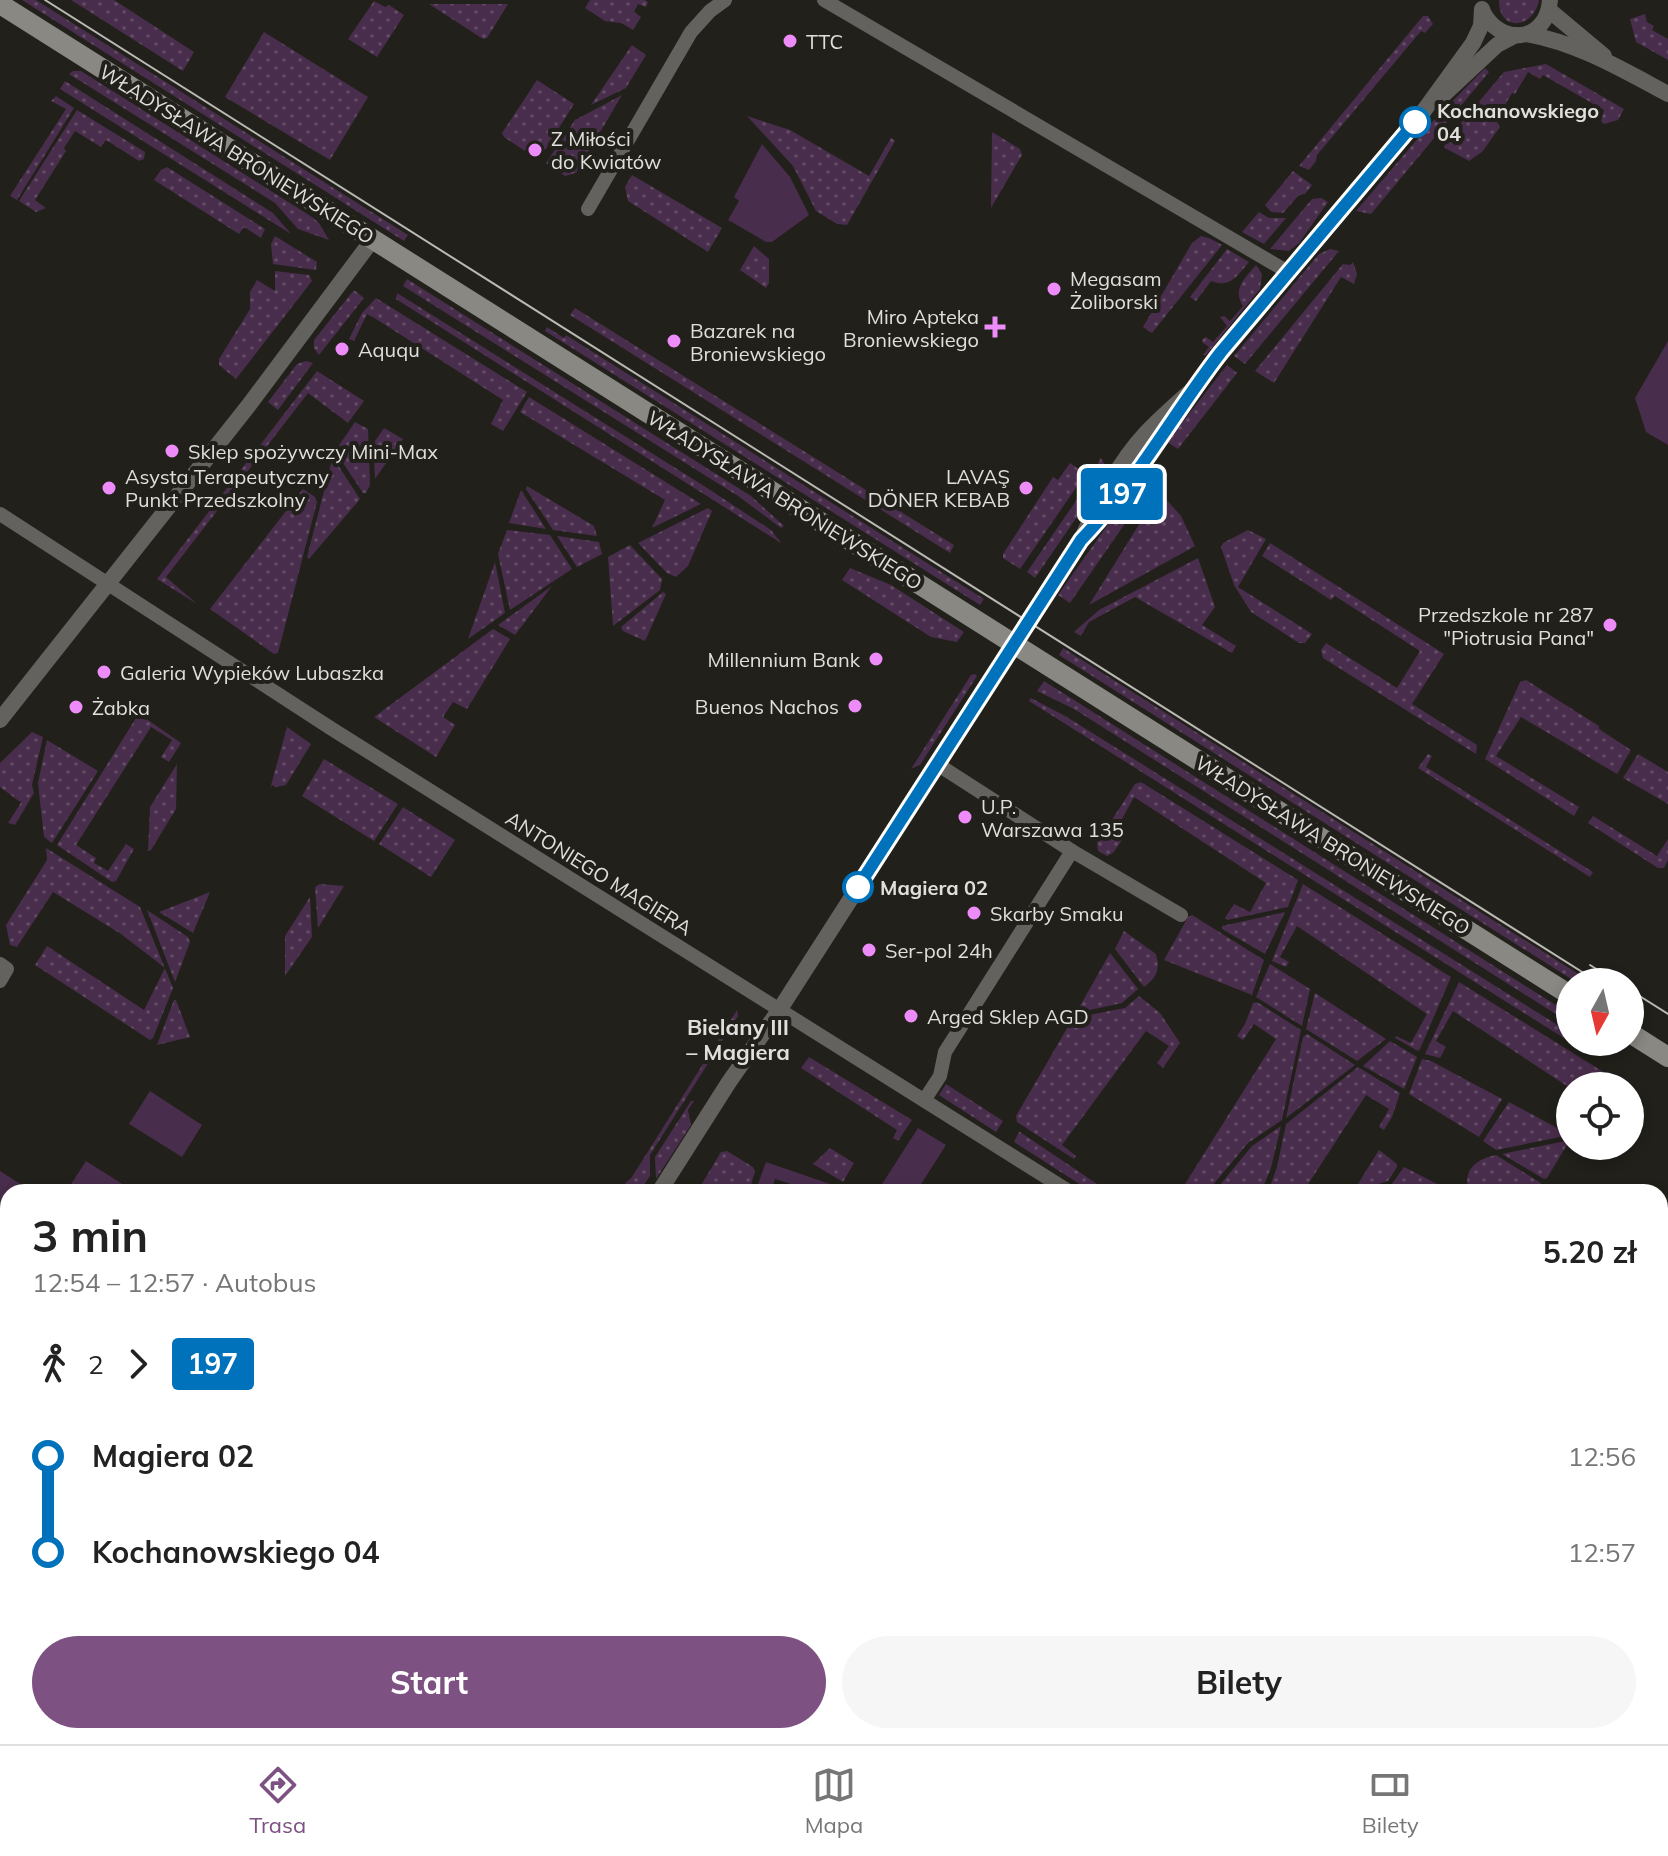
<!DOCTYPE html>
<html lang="pl">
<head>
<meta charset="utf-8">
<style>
  :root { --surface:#fff; --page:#f6f6f6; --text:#222; --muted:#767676; --line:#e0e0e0; --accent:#7d5283 }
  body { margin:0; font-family:Mulish,sans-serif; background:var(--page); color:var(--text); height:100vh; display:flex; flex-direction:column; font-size:30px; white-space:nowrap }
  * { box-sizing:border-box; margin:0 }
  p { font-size:26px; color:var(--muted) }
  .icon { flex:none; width:44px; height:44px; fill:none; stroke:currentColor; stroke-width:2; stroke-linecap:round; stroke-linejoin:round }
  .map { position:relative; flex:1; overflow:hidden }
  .panel { position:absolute; left:0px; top:1184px; width:1668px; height:560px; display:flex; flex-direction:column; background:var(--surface); border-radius:24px 24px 0 0; box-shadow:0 4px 12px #0003 }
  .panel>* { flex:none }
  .badge { padding:0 16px; border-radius:6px; font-size:28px; line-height:52px }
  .needle { width:52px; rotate:188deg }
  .controls { position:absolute; left:1556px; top:968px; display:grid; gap:16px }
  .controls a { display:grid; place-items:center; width:88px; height:88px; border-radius:50%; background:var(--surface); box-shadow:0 4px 12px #0003; font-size:40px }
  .map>.badge { position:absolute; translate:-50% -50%; box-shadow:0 0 0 4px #fff }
  .legs { display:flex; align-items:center; gap:12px; height:88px; padding:0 32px; font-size:26px }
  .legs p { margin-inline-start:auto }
  .headline { display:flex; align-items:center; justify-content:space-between; height:136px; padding:0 32px }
  h1 { font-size:44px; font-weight:700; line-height:60px }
  .cta { display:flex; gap:16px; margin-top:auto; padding:16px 32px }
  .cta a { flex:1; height:92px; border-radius:48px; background:var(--accent); color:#fff; font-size:32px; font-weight:700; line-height:92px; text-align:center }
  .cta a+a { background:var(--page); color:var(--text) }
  ul { padding:0 32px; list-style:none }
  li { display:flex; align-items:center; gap:28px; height:96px; font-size:30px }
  li i { display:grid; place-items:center; width:12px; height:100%; margin:0 10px; background:currentColor }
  li i::after { content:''; width:20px; height:20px; margin:-10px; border:6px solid; border-radius:50%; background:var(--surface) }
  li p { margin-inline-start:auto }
  li:first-child i { background:linear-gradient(#0000 50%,currentColor 0) }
  li:last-child i { background:linear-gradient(currentColor 50%,#0000 0) }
  .menu { display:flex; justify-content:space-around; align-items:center; height:112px; border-top:2px solid var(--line); background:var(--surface); font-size:22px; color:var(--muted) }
  .menu a { display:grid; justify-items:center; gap:4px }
  .menu .on { color:var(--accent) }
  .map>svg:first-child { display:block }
  .grass { fill:url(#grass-dots) }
  .green { fill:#492d4c }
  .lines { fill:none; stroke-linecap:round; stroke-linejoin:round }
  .minor { stroke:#63625f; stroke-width:14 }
  .tertiary { stroke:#63625f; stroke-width:16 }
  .secondary { stroke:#898883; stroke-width:20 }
  .tram { stroke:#bab9b5; stroke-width:2 }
  .line-1-casing { stroke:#fff; stroke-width:18 }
  .line-1 { stroke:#0072bc; stroke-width:12 }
  .poi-dot { fill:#ed8cf9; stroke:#21201a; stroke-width:3 }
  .stop-1-dot { fill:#fff; stroke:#0072bc; stroke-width:4 }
  .labels { text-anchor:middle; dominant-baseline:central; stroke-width:8; stroke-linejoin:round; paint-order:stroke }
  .poi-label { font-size:20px; fill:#e0dfdb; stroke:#21201a; text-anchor:start }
  .stop-label { font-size:20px; font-weight:bold; fill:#e0dfdb; stroke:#21201a; text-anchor:start }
  .street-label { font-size:20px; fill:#e0dfdb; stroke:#21201a }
  .neighbourhood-label { font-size:22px; font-weight:bold; fill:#e0dfdb; stroke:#21201a }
</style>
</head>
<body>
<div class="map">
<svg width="1668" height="1744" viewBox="0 0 1668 1744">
  <defs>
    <pattern id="grass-dots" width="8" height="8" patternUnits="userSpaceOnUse" patternTransform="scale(2)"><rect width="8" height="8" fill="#492d4c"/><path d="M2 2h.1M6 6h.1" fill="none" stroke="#634b65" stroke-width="1.8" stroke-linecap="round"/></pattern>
  </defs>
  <rect width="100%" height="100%" fill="#21201a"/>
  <!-- grass -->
  <g class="grass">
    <path d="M22,0H36L408,235L404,241Z"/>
    <path d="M71,0H114L194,52L183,71Z"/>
    <path d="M590,0H645L648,2L646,7L638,4L634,12L641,17L633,30L621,23L605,21L585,8Z"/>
    <path d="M1499,0H1539C1533,30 1498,32 1499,0Z"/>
    <path d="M374,1L385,7L389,5L404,15L377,57L348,39Z"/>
    <path d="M429,4H508L487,38L483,39Z"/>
    <path d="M1645,14L1647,22L1654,26L1652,30L1668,39V60L1636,42L1630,19Z"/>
    <path d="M1423,16H1428L1433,24L1425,33L1421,31L1317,155L1316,161L1309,170L1299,166Z"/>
    <path d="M264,32L368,97L330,160L225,97Z"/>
    <path d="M632,45L646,55L626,88L591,105Z"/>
    <path d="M1546,64L1624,109L1618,120L1604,124L1601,121L1604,110L1543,75L1540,79L1528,72L1515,94L1512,93L1496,120L1500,127L1482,152L1469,161L1445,148L1444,143L1504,72Z"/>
    <path d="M1485,68L1489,72L1371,214L1356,211L1432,122Z"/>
    <path d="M73,71H81L312,217L319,223L329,240L298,229L275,203L69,74Z"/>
    <path d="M537,80L574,104L545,150L531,142L525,151L504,137L502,133Z"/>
    <path d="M65,81L273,213L291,234L60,89Z"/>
    <path d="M622,95L576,173L565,176L546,163L575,120Z"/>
    <path d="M56,96L74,108L17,200L10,196L66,109L51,101Z"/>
    <path d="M77,110L145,152L144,159L139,161L106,140L101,147L75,131L64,148L66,151L35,200L46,208L36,212L19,201Z"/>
    <path d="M747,116L790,130L869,176L891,138L895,141L847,225L837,224L816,211L793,166Z"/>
    <path d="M992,132L1020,149L1022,155L991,208Z"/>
    <path d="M167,167L265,229L261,238L244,227L239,234L154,180L161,170Z"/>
    <path d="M1293,171L1312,185L1305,194L1299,195L1283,213L1271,212L1265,205Z"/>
    <path d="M632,175L722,228L708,252L628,201L625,187Z"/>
    <path d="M1321,198L1328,202L1299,243L1289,251L1270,249L1312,199Z"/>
    <path d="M1259,212L1269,218H1286L1264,244L1242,232Z"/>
    <path d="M275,236L317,262L316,270L273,264L271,244Z"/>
    <path d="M1201,236L1209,238L1222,245L1152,333L1143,327L1192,243Z"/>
    <path d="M754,246L769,259V283L766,288L740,270Z"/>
    <path d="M1227,249L1249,262C1238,275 1230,289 1211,281L1196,301L1190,297Z"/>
    <path d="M1330,249L1339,251L1245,364L1234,356L1319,254Z"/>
    <path d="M1353,262L1357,274L1354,284L1341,277L1274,383L1255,371L1343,264L1350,265Z"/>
    <path d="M1256,265L1262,274L1260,289L1206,355H1203L1209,347L1202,342L1203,339L1206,337L1213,342L1227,326L1220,317L1224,316L1230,321L1243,306C1232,289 1245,278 1256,265Z"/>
    <path d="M275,271L309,275L312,281L236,379L219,365V359L250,309V292L257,280L275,291Z"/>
    <path d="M407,279L751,496L784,526L781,528L738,496L403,286Z"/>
    <path d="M354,290L364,298L319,355L314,348V340Z"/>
    <path d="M397,293L704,486L771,530L781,543L396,299Z"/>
    <path d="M376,298L527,392L503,431L491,424L503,400L376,319L367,314L354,341L349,339L362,313Z"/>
    <path d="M575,308L954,545L950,553L570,315Z"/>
    <path d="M547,327L564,338L566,335L984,599L980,605L545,331Z"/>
    <path d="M306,361L313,363L278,410L268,402L297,364Z"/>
    <path d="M1227,365L1237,373L1178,449L1167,442Z"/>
    <path d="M317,371L364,401L348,423L308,393L166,577L197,604L157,579Z"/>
    <path d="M529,397L701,504L652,528L665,500L520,412Z"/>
    <path d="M355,422L368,429L370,485L366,493H363L335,451Z"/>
    <path d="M384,428L403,439L375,479L373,444Z"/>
    <path d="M1101,458L1105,465L1103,479L1035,578L1027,572L1078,498Z"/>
    <path d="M332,460L336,462L360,499L309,559L307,557Z"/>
    <path d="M1070,463L1084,473L1082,479L1020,569L1003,558V554L1053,477L1058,480Z"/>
    <path d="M527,486L594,526L597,536L553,530L526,489Z"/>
    <path d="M1140,488L1149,489L1070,603L1058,595L1131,492Z"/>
    <path d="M303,489L315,497L317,502L278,653L274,654L210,609Z"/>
    <path d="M521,490L546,529L509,523Z"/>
    <path d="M1165,498L1181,516L1195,546L1089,605L1153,502L1161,503Z"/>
    <path d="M708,508L712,511L688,566L676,577L667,573L638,543Z"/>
    <path d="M507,530L550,535L572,569L510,610L498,554Z"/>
    <path d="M1248,530L1266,539L1238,587L1312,634L1305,643H1299L1251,612L1234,585L1221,547L1223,543Z"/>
    <path d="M557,536L599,542L602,554L577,567Z"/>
    <path d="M1270,543L1444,654L1412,704L1477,745L1476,754L1323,658L1321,650L1326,643L1397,688L1420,651L1335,596L1331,600L1262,556Z"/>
    <path d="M630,545L662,579L660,590L613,626L608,557Z"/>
    <path d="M1198,558L1215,607L1202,625L1236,646L1232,653L1135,597L1089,622L1081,636L1074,632L1099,610Z"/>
    <path d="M495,562L505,613L468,639Z"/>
    <path d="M850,568L891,585L964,632L957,642L931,637L842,580Z"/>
    <path d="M552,586L515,635L498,625Z"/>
    <path d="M663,592L666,594L645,641L623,631L621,627Z"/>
    <path d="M493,629L510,639L467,709L453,702L443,717L455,725L436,757L374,717Z"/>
    <path d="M1063,648L1591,982H1576L1059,655Z"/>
    <path d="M975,674L977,676L920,765L911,769L971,675Z"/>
    <path d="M1526,680L1599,726V729L1631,750L1617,774L1521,717L1496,756L1579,807L1574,816L1485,759L1520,682Z"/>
    <path d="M1044,681L1570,1014V1023L1074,709L1037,691Z"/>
    <path d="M1031,698L1067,717L1548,1019L1570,1033V1042L1029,701Z"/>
    <path d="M136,718L148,720L181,743L169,762L161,757L172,740L151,727L76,845L96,858L94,863L108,871L126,844L134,849L116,881L112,882L57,845Z"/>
    <path d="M287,727L311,744L286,785L276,787L272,785L270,789Z"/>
    <path d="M32,732L43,737L32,785L34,793L15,825L8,823L22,801L20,802L0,787V763Z"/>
    <path d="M47,740L98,771L52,843L44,837L38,783Z"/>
    <path d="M1428,754L1432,756L1426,767L1593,872L1590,877L1418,768Z"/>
    <path d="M1638,754L1668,772V804L1623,778Z"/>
    <path d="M324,759L398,804L374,841L302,796Z"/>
    <path d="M177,764L176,809L151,850L148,851L150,807Z"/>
    <path d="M1141,782L1298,880L1288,907L1227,920L1225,918L1234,904L1250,912L1266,883L1134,797L1117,828L1127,833L1113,853L1107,856L1098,851L1097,843L1135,784Z"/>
    <path d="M403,807L455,840L431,877L379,844Z"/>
    <path d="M1593,816L1657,856L1668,839V860L1664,868H1658L1588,823Z"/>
    <path d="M46,848L140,907L173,988L153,1038L150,1040L35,965L47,946L144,1010L165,968L121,934L53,892L17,947L10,945L6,925L47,860Z"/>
    <path d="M320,884L344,886L318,928L315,887Z"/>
    <path d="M1303,884L1451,977L1420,1049L1418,1051L1395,1038L1396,1036L1411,1043L1427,1014L1297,926L1280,957L1289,962L1286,967L1272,961Z"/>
    <path d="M210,892L193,933L159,912Z"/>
    <path d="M310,897L312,937L285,976V936Z"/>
    <path d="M147,910L188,937L190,942L175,982Z"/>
    <path d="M1285,912L1265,954L1222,929V926Z"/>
    <path d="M1192,915L1264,960L1252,995L1164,960L1188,917Z"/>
    <path d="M1124,931L1156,954C1160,970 1157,977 1144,987L1115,949Z"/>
    <path d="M1110,953L1138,989L1122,1003L1076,1013Z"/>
    <path d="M1270,964L1310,989L1302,1026L1256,997Z"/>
    <path d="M1459,982L1605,1073L1600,1086L1570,1088L1453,1011L1436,1041L1446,1047L1440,1058L1425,1054Z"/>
    <path d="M1315,993L1386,1039L1357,1061L1306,1029Z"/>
    <path d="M1139,996L1160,1013L1180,1043L1163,1068L1157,1063L1169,1046L1146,1031L1062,1145L1076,1156L1074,1159L1017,1122L1016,1116L1073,1018L1125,1008Z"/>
    <path d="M176,1000L190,1037L157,1045L174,1000Z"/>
    <path d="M1257,1002L1301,1030L1282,1120L1248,1143L1207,1192H1180L1276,1039L1254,1024L1243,1040L1237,1036L1245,1024L1253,1003Z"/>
    <path d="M737,1010L738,1016L650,1155V1176L639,1192H616L632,1177Z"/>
    <path d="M1307,1034L1355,1065L1286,1118L1303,1037Z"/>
    <path d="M1390,1041L1417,1057L1404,1089L1363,1066Z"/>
    <path d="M809,1057L912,1120L898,1141L893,1138L897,1130L801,1068Z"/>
    <path d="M1422,1059L1431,1061L1502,1099L1479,1137L1409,1094Z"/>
    <path d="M1358,1067L1400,1093L1392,1117L1384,1130L1379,1127L1389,1109L1366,1095L1303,1192H1268L1277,1167L1286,1124Z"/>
    <path d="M946,1084L1003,1121L996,1132L939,1095Z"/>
    <path d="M691,1101H694L688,1110L691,1125L656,1179L655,1157Z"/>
    <path d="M1509,1102L1570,1135L1496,1150L1483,1141Z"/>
    <path d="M1281,1126L1271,1168L1261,1192H1214L1252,1146Z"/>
    <path d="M1019,1132H1020L1109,1192H1092L1014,1142Z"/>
    <path d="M1570,1140L1547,1178L1544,1179L1502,1154Z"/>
    <path d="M830,1148L854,1163L843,1182L813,1164Z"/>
    <path d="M1379,1150L1397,1164V1167L1388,1181L1353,1192Z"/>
    <path d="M727,1151L753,1167L755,1171L749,1192H705L700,1187L721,1152Z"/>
    <path d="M1496,1155L1541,1183L1539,1192H1469C1462,1170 1476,1159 1496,1155Z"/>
    <path d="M1404,1167L1449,1190V1192H1409L1401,1187L1398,1192H1386Z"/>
  </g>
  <!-- green -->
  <g class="green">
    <path d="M762,144L790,177L809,215L772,242H766L728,220L739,201L734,197Z"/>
    <path d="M1668,341V445L1646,432L1635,398Z"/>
    <path d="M150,1091L202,1125L182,1157L129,1124Z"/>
    <path d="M918,1128L946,1145L916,1192H877Z"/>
    <path d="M86,1161L135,1192H66Z"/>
    <path d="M766,1162L833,1185L831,1192H816L775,1179L771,1192H755Z"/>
    <path d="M0,1171L33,1192H8V1263L0,1275Z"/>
    <path d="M0,1321L8,1327V1603L0,1600Z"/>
    <path d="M390,1736H848L845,1744H414Z"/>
    <path d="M1314,1736H1400L1403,1738L1400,1744H1309Z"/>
  </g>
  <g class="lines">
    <!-- minor -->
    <g class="minor">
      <path d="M824,0L1288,272"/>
      <path d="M588,209L691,32L710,11L725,0"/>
      <path d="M0,514L332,729L1070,1192"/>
      <path d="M937,764L1072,851L1181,915"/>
      <path d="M0,964L7,969L0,981"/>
      <path d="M925,1099L940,1076L945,1052L1072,851"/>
      <path d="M1660,1562L1668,1567"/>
      <path d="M0,1702L8,1705"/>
      <path d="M98,1736L121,1744"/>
    </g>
    <!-- tertiary -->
    <g class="tertiary">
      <path d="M1482,10C1499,47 1547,43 1550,0"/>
      <path d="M1549,10L1604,56"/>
      <path d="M1527,34C1578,43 1623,70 1668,94"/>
      <path d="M1437,101L1497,45L1516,35"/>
      <path d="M1092,529L1140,470L1206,372L1423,112L1473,43L1481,26L1482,9"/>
      <path d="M0,720L249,405L373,239"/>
      <path d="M659,1192L729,1082L780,1009L1081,540C1099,502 1117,464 1146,433C1160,418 1176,404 1192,390"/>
      <path d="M1660,1413L1668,1398"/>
      <path d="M309,1744L313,1736"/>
      <path d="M1458,1744L1463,1736"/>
    </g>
    <!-- secondary -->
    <g class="secondary">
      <path d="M0,4L1570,995"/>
      <path d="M1630,1033L1668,1057"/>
    </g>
    <!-- tram -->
    <g class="tram">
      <path d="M45,0L1598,982"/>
      <path d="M1590,965L1617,982"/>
      <path d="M1630,990L1668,1014"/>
    </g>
  </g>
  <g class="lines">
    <!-- line-1 casing -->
    <g class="line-1-casing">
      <path id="line-1" d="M858,887L1081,540C1136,483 1173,414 1221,352L1415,122"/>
    </g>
    <!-- line-1 -->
    <use href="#line-1" class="line-1"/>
  </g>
  <!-- markers -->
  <g class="poi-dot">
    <circle cx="790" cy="41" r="8"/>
    <circle cx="535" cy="150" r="8"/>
    <circle cx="1054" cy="289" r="8"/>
    <path d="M991 315h8v8h8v8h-8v8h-8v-8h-8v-8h8z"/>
    <circle cx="674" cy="341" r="8"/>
    <circle cx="342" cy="349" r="8"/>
    <circle cx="172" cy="451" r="8"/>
    <circle cx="109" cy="488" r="8"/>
    <circle cx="1026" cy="488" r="8"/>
    <circle cx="1610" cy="625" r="8"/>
    <circle cx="876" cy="659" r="8"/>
    <circle cx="104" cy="672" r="8"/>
    <circle cx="855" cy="706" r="8"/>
    <circle cx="76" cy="707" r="8"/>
    <circle cx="965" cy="817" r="8"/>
    <circle cx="974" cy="913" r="8"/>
    <circle cx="869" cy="950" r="8"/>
    <circle cx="911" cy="1016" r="8"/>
  </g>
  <g class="stop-1-dot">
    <circle cx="1415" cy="122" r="14"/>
    <circle cx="858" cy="887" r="14"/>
  </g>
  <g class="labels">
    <!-- poi labels -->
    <g class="poi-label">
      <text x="806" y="41">TTC</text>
      <text x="551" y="138">Z Miłości<tspan x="551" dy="23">do Kwiatów</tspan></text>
      <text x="1070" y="278">Megasam<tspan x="1070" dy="23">Żoliborski</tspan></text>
      <text x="979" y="316" text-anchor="end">Miro Apteka<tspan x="979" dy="23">Broniewskiego</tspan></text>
      <text x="690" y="330">Bazarek na<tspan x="690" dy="23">Broniewskiego</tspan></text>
      <text x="358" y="349">Aququ</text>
      <text x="188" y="451">Sklep spożywczy Mini-Max</text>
      <text x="125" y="476">Asysta Terapeutyczny<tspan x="125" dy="23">Punkt Przedszkolny</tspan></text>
      <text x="1010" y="476" text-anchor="end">LAVAŞ<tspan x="1010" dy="23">DÖNER KEBAB</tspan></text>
      <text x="1594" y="614" text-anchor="end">Przedszkole nr 287<tspan x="1594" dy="23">"Piotrusia Pana"</tspan></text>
      <text x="860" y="659" text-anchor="end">Millennium Bank</text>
      <text x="120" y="672">Galeria Wypieków Lubaszka</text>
      <text x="839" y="706" text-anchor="end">Buenos Nachos</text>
      <text x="92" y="707">Żabka</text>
      <text x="981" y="806">U.P.<tspan x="981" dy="23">Warszawa 135</tspan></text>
      <text x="990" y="913">Skarby Smaku</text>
      <text x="885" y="950">Ser-pol 24h</text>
      <text x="927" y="1016">Arged Sklep AGD</text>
    </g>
    <!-- stop labels -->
    <g class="stop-label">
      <text x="1437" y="110">Kochanowskiego<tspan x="1437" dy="23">04</tspan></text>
      <text x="880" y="887">Magiera 02</text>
    </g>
    <!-- street labels -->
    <g class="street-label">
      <text transform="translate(237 154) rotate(32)">WŁADYSŁAWA BRONIEWSKIEGO</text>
      <text transform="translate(785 500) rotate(32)">WŁADYSŁAWA BRONIEWSKIEGO</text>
      <text transform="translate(1333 845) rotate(32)">WŁADYSŁAWA BRONIEWSKIEGO</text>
      <text transform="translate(599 873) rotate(32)">ANTONIEGO MAGIERA</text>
    </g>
    <!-- neighbourhood labels -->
    <g class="neighbourhood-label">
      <text x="738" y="1027">Bielany III<tspan x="738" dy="25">– Magiera</tspan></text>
    </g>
  </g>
</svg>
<div class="controls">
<a><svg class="needle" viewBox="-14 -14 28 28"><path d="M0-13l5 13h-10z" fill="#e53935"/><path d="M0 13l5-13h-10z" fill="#767676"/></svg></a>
<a><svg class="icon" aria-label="locate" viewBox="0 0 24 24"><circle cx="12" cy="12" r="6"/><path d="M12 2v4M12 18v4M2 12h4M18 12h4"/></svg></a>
</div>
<b class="badge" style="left:1122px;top:494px;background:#0072bc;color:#fff">197</b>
<section class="panel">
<div class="headline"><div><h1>3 min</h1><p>12:54 – 12:57 · Autobus</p></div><b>5.20 zł</b></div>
<div class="legs"><svg class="icon" aria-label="walk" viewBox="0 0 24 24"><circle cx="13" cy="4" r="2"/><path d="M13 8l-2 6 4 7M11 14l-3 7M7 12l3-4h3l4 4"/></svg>2<svg class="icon" aria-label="forward" viewBox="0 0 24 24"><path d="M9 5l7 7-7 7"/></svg><b class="badge" style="background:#0072bc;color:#fff">197</b></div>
<ul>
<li><i style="color:#0072bc"></i><b>Magiera 02</b><p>12:56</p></li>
<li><i style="color:#0072bc"></i><b>Kochanowskiego 04</b><p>12:57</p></li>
</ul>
<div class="cta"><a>Start</a><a>Bilety</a></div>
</section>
</div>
<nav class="menu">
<a class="on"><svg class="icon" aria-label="directions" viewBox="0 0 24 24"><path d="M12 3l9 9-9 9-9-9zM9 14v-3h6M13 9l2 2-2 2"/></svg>Trasa</a>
<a><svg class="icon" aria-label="map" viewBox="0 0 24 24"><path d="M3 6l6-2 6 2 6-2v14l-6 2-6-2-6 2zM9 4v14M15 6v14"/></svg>Mapa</a>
<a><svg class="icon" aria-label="tickets" viewBox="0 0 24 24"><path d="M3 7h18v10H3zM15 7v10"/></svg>Bilety</a>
</nav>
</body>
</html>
